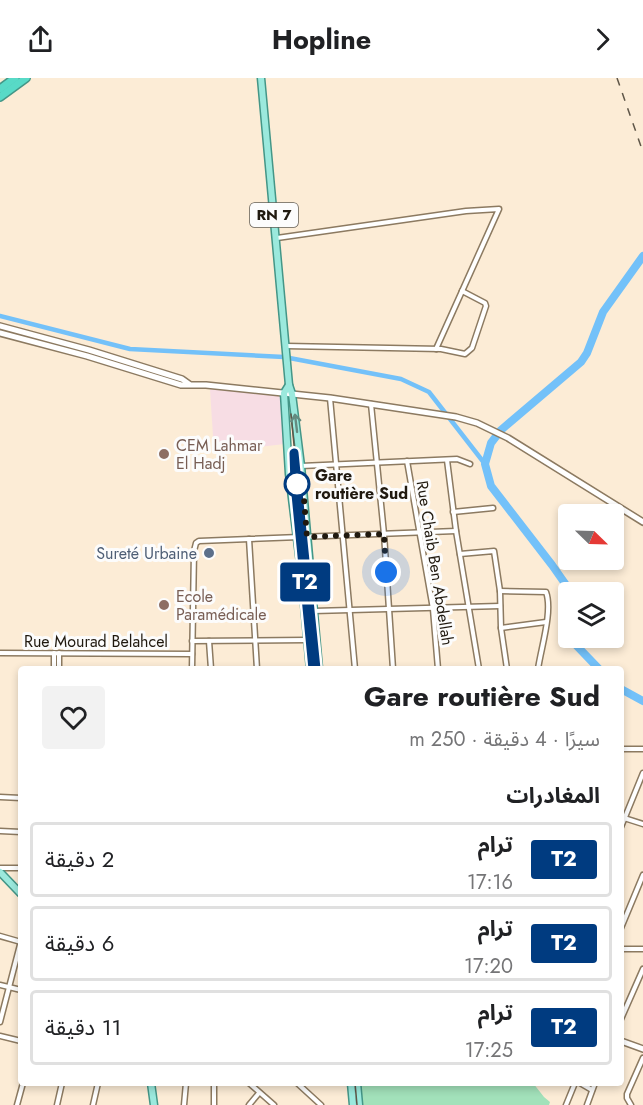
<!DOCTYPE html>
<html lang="ar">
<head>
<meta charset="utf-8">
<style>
  :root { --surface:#fff; --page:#f2f2f2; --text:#202124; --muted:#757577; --line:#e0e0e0 }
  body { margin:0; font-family:Jost,"Noto Sans Arabic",sans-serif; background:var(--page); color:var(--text); direction:rtl; height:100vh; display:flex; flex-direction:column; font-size:22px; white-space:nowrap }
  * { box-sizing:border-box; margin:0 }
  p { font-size:20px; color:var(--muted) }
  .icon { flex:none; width:33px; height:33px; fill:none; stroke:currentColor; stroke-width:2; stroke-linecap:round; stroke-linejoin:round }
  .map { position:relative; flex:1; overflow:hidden; direction:ltr }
  .drawer { position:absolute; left:18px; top:588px; width:606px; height:420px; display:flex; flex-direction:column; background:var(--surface); border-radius:6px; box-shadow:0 3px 9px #0003; direction:rtl }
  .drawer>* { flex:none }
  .badge { padding:0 12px; border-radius:4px; font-size:21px; line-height:39px }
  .needle { width:39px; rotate:113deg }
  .tools { position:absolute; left:558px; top:426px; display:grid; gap:12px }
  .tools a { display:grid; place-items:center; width:66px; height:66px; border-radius:6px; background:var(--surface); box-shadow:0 3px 9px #0003; font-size:30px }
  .you { position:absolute; width:30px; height:30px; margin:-15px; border:4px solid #fff; border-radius:50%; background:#1a73e8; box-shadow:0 0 0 9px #1a73e833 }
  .map>.badge { position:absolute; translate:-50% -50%; box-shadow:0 0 0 3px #fff }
  h2 { padding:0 24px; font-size:22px; line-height:54px }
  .round { display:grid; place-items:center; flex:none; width:63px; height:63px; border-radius:6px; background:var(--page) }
  .headline { display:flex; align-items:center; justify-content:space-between; height:102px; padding:0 24px }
  h1 { font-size:28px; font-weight:700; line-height:45px }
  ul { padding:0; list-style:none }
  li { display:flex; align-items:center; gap:18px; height:75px; margin:0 12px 9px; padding:0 12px; border:3px solid var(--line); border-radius:6px }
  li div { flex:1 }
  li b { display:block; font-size:22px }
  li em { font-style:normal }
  li .badge { min-width:66px; font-weight:700; text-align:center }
  header { display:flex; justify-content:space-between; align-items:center; height:78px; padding:0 24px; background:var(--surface); font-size:27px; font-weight:700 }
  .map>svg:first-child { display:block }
  .industrial { fill:#f7dde4 }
  .green { fill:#a2e1ba }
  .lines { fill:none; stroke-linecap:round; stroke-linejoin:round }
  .canal { stroke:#73c1f9; stroke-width:4.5 }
  .river { stroke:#73c1f9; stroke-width:8 }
  .street-casing { stroke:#8c7a61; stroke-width:7 }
  .secondary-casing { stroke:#8c7a61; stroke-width:8 }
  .primary-casing { stroke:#449687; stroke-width:9 }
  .highway-casing { stroke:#449687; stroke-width:10 }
  .street { stroke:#fff; stroke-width:4 }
  .secondary { stroke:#fff; stroke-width:5 }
  .primary { stroke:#9be9dd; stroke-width:6 }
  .highway { stroke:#58dac7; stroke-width:7 }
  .tram { stroke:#5f5648; stroke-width:1.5 }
  .rail { stroke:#5f5648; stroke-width:1.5; stroke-dasharray:8 8; stroke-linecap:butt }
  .oneway { stroke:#648b80 }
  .line-casing { stroke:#fff; stroke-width:14 }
  .line { stroke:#003b80; stroke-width:9 }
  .walk { stroke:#20190f; stroke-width:6; stroke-dasharray:0 10.8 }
  .education-dot { fill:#8d6e63; stroke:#fcfcfc; stroke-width:2 }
  .stop-dot { fill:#fff; stroke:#003b80; stroke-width:3 }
  .service-dot { fill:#5c6f8a; stroke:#fcfcfc; stroke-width:2 }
  .labels { text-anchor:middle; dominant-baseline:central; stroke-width:6; stroke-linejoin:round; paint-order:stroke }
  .shield { fill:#fcfcfc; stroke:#625d56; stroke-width:1.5 }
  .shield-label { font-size:15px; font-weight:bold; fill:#20190f }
  .education-label { font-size:16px; fill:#785e54; stroke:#fcfcfc; text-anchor:start }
  .stop-label { font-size:16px; font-weight:bold; fill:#20190f; stroke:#fcfcfc; text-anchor:start }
  .service-label { font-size:16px; fill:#4e5e75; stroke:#fcfcfc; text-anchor:end }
  .street-label { font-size:16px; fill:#20190f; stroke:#fcfcfc }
</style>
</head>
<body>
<header><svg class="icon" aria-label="forward" viewBox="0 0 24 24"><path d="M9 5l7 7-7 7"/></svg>Hopline<svg class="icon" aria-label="share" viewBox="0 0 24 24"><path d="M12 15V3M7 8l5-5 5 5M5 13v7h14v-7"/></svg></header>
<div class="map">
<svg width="643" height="1027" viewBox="0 0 643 1027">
  <rect width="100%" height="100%" fill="#fcecd6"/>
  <!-- industrial -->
  <path class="industrial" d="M210,311L281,318L285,366L214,374Z"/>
  <!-- green -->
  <path class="green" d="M360,1005H533L544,1019L550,1024L549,1027H362Z"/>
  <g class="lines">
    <!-- canal -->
    <path class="canal" d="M0,238L130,271L284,279L401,301L429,314L485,386"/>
    <!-- river -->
    <g class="river">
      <path d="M571,514L552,487L491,408L485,386L491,365L501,352L581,284L587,275L603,234L643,178"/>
      <path d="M571,560L575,566L599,591"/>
      <path d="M621,611L643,623"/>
    </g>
    <!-- street casing -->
    <g class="street-casing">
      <g id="street">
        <path d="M277,160L466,133L499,131L436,271"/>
        <path d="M286,268L441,271L465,276L472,270L486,228L485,225L462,213"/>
        <path d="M330,320L355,591"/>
        <path d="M371,326L384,456L393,591"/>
        <path d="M447,382L456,453L479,591"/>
        <path d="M407,383L433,531L438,591"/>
        <path d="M301,388L457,381L470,386"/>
        <path d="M453,434L493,430"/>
        <path d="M249,461L257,591"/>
        <path d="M460,476L494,473L500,513L501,550L507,591"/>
        <path d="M500,513L546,514C553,533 541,570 538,591"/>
        <path d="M313,533L500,528"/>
        <path d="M501,550L546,544"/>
        <path d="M192,563L307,562"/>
        <path d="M209,563L211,591"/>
        <path d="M0,575L192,576"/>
        <path d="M54,591V575"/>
        <path d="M59,591V575"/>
        <path d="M192,591L194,473L196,465L199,463L456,453"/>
        <path d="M621,671H643"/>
        <path d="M0,719L21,720"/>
        <path d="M621,739L643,746"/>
        <path d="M621,749L643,695"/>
        <path d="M0,753L21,754"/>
        <path d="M0,790H21"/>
        <path d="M621,850L643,797"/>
        <path d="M0,858L21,864"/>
        <path d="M621,871H643"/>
        <path d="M0,907L21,912"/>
        <path d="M621,941L643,891"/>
        <path d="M0,944L21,863"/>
        <path d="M0,958L21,963"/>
        <path d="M249,1005L274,1027"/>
        <path d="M297,1005L321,1027"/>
        <path d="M580,1005L592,1012"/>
        <path d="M17,1027L23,1005"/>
        <path d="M57,1027L62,1005"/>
        <path d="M93,1027L98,1005"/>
        <path d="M184,1027L186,1005"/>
        <path d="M214,1027V1005"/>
        <path d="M249,1027L259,1015"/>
        <path d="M566,1027L575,1005"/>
        <path d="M587,1027L595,1005"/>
        <path d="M631,1027L627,1020V1016L643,980"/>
      </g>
    </g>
    <!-- secondary casing -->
    <g class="secondary-casing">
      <g id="secondary">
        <path d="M0,248L89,272L182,301L189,306"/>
        <path d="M0,255L87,278L181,307H206L330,320L456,339L477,345L508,360L643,444"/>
        <path d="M621,963L643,971"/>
      </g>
    </g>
    <!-- primary casing -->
    <g class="primary-casing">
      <g id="primary">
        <path d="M261,0L289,307L292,316L301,388L319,591"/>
        <path d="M289,307L284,315L289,396L301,493L310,591"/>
        <path d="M0,794L21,816"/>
        <path d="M151,1005L154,1027"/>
        <path d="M351,1005L353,1027"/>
        <path d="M357,1005L359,1027"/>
      </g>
    </g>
    <!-- highway casing -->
    <g class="highway-casing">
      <g id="highway">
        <path d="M0,11L15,0"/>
        <path d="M0,19L26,0"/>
      </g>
    </g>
    <!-- street -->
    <use href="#street" class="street"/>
    <!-- secondary -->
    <use href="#secondary" class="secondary"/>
    <!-- primary -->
    <use href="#primary" class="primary"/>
    <!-- highway -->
    <use href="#highway" class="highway"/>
    <!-- tram -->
    <g class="tram">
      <path d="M291,336L316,591"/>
      <path d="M355,1005L357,1027"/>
    </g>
    <!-- rail -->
    <path class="rail" d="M617,0L643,74"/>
  </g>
  <!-- one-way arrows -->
  <defs><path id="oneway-shaft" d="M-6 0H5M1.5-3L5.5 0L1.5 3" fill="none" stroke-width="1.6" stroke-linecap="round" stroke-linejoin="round" transform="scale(1.5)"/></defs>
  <use class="oneway" href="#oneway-shaft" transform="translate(296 345) rotate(-97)"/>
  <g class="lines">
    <!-- line casing -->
    <g class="line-casing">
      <path id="line" d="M313,591L295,406L294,375L316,591"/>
    </g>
    <!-- line -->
    <use href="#line" class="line"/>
    <!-- walk -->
    <path class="walk" d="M297,406L303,408L307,459L384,456L386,494"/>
  </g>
  <!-- markers -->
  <g class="education-dot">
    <circle cx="164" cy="376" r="6"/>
    <circle cx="164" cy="527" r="6"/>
  </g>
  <circle class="stop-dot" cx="297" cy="406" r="12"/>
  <circle class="service-dot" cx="209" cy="475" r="6"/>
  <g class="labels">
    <!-- shield labels -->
    <rect class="shield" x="250" y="125" width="48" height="24" rx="4.5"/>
    <g class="shield-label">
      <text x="274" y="137">RN 7</text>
    </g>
    <!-- education labels -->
    <g class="education-label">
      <text x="176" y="367">CEM Lahmar<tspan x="176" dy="18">El Hadj</tspan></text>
      <text x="176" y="518">Ecole<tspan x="176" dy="18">Paramédicale</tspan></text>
    </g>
    <!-- stop labels -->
    <g class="stop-label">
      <text x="315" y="397">Gare<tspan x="315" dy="18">routière Sud</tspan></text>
    </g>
    <!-- service labels -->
    <g class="service-label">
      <text x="197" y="475">Sureté Urbaine</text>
    </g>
    <!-- street labels -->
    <g class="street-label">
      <text transform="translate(435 485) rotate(81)">Rue Chaib Ben Abdellah</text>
      <text x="96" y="563">Rue Mourad Belahcel</text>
    </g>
  </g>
</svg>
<div class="tools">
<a><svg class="needle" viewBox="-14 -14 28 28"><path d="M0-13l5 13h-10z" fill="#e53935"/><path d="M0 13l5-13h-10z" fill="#757577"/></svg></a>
<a><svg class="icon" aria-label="layers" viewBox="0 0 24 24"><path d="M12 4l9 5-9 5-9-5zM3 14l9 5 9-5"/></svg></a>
</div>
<div class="you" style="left:386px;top:494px"></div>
<b class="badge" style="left:305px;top:504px;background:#003b80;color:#fff">T2</b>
<section class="drawer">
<div class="headline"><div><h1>Gare routière Sud</h1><p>سيرًا · 4 دقيقة · 250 m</p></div><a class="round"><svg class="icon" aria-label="heart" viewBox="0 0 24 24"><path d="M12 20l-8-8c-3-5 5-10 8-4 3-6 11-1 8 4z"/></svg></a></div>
<h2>المغادرات</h2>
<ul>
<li><span class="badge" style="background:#003b80;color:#fff">T2</span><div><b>ترام</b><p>17:16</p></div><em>2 دقيقة</em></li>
<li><span class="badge" style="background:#003b80;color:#fff">T2</span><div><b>ترام</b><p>17:20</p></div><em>6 دقيقة</em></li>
<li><span class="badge" style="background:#003b80;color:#fff">T2</span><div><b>ترام</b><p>17:25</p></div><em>11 دقيقة</em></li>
</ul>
</section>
</div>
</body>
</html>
